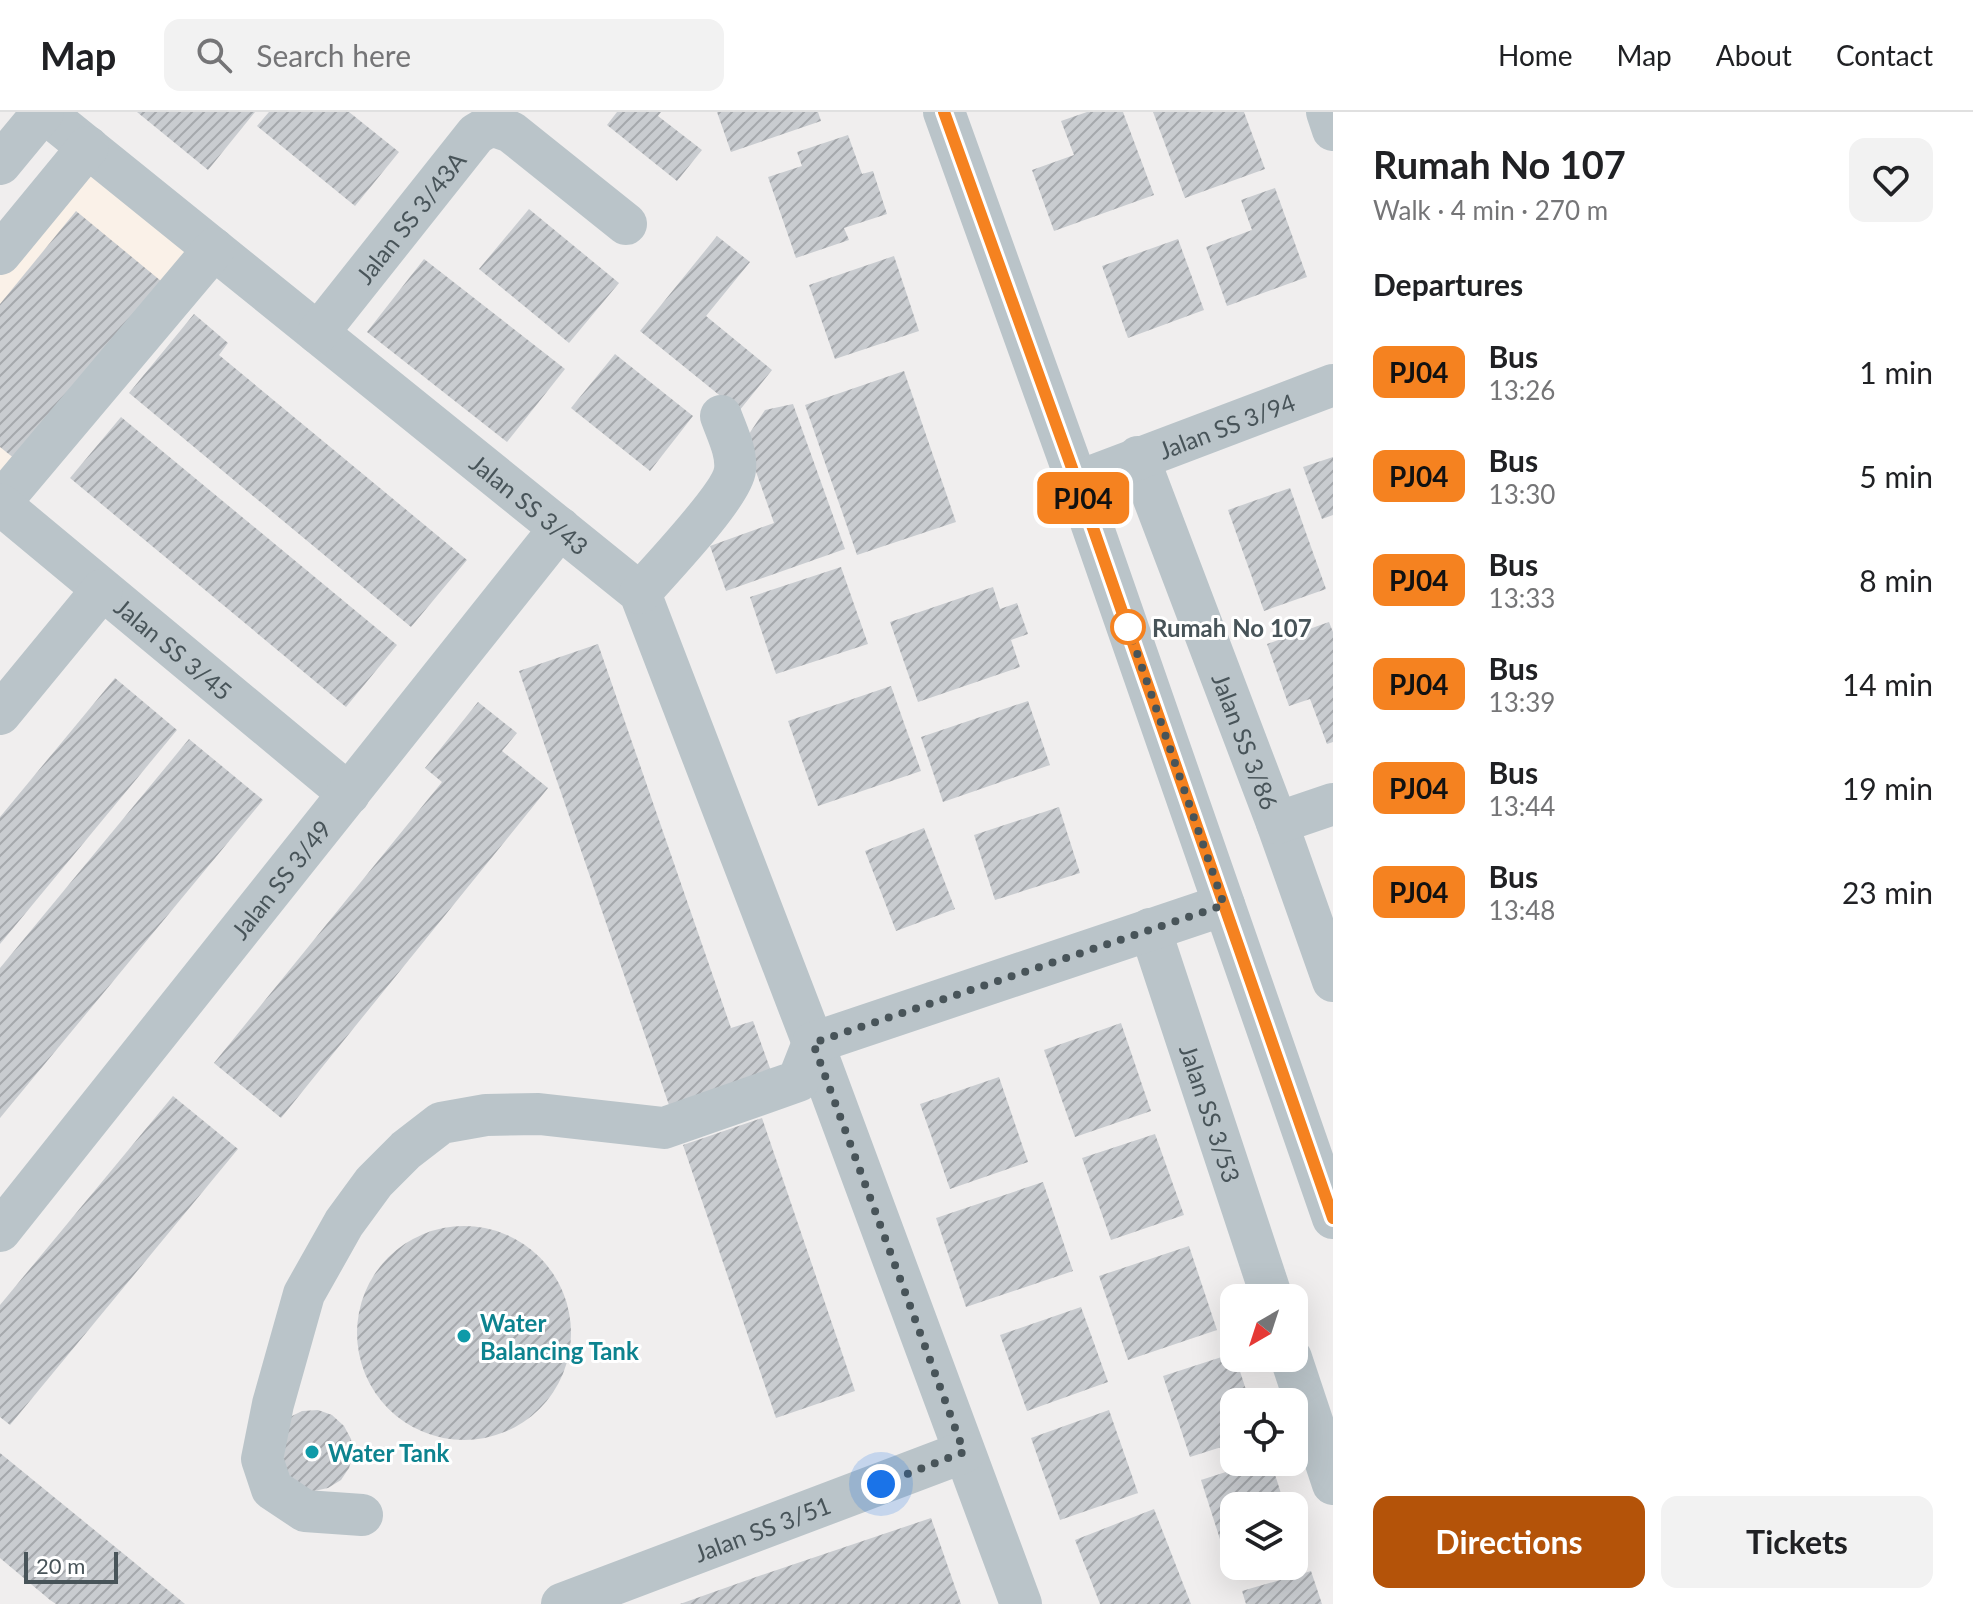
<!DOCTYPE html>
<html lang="en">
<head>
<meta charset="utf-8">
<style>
  :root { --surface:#fff; --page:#f2f2f2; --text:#202124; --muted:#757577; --line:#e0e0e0; --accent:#b45309 }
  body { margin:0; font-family:Lato,sans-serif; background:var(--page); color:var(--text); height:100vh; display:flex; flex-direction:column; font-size:30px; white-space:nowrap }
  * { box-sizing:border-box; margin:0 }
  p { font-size:26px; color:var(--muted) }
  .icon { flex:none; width:44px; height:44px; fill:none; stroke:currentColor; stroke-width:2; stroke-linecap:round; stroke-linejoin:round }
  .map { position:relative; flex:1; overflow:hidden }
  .panel { display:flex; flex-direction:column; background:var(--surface); width:640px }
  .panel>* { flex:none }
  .badge { padding:0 16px; border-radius:12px; font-size:28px; line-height:52px }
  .needle { width:52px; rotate:219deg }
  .buttons { position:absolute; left:1220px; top:1172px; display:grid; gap:16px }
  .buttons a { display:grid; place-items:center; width:88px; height:88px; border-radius:16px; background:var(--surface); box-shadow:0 8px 32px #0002; font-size:40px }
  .scale { position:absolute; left:24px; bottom:20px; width:94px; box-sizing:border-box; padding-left:8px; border:4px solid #485459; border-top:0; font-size:22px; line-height:28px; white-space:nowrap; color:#485459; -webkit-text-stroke:6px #fff; paint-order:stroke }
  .you { position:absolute; width:40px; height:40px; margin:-20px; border:6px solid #fff; border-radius:50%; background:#1a73e8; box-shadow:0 0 0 12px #1a73e833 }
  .map>.badge { position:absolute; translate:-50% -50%; box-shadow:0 0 0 4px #fff }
  h2 { padding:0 40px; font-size:30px; line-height:72px }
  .round { display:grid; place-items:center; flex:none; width:84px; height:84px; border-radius:16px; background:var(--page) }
  .head { display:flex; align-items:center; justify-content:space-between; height:136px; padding:0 40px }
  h1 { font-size:38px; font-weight:700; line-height:60px }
  .cta { display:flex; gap:16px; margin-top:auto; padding:16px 40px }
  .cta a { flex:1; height:92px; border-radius:16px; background:var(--accent); color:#fff; font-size:32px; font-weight:700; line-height:92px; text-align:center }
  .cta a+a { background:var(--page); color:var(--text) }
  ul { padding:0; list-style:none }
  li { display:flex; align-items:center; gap:24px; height:104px; padding:0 40px }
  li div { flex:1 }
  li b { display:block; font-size:30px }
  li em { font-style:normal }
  li .badge { min-width:88px; font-weight:700; text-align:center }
  header { display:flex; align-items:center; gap:48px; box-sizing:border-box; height:112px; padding:0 40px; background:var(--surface); border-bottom:2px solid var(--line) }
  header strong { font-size:38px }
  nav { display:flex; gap:44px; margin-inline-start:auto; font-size:28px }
  .search { width:560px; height:72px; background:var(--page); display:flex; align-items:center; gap:20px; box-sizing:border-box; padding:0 28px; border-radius:16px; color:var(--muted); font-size:30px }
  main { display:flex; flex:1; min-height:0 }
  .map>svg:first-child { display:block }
  .commercial { fill:#faf1e8 }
  .building { fill:url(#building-hatch) }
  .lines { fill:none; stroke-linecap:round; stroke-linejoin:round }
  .minor { stroke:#bac4c9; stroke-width:42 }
  .line-casing { stroke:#fff; stroke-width:18 }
  .line { stroke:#f58220; stroke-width:12 }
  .walk { stroke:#485459; stroke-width:8; stroke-dasharray:0 14.4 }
  .stop-dot { fill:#fff; stroke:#f58220; stroke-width:4 }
  .culture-dot { fill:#0f9aa8; stroke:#fff; stroke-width:3 }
  .labels { text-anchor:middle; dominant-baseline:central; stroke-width:6; stroke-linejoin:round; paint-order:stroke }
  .street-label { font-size:24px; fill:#485459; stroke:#fff }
  .stop-label { font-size:24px; font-weight:bold; fill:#485459; stroke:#fff; text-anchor:start }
  .culture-label { font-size:24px; font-weight:bold; fill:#0d838f; stroke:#fff; text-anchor:start }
</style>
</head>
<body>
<header>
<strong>Map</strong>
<div class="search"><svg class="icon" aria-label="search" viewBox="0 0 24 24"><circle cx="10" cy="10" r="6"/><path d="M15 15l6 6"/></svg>Search here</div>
<nav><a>Home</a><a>Map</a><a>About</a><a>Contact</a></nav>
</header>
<main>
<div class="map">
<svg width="1333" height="1492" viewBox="0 0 1333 1492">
  <defs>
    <pattern id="building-hatch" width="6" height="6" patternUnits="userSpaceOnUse" patternTransform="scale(2)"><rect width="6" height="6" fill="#c9ccd0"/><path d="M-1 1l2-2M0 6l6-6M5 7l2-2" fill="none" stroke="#a5a8ac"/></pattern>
  </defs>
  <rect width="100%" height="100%" fill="#f0eeee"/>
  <!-- commercial -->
  <path class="commercial" d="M92,51L201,142L0,376V160Z"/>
  <!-- building -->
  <g class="building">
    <path d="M137,0H255L208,58Z"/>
    <path d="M269,0H349L399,40L355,94L257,14Z"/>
    <path d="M617,0H661L658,4L702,38L677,69L607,13Z"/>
    <path d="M717,0H818L821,9L731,40Z"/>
    <path d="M1087,0H1123L1154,83L1054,119L1032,58L1074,43L1061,9Z"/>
    <path d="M1153,0H1244L1265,57L1185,86Z"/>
    <path d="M848,23L862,62L873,59L887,102L844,116L849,128L796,146L768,65L802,54L797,40Z"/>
    <path d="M1275,76L1307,165L1227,194L1206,135L1252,118L1241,88Z"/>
    <path d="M529,97L619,171L569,231L479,157Z"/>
    <path d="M76,99L161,169L15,347L0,335V192Z"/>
    <path d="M717,124L750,150L706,204L772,258L739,299L640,219Z"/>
    <path d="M1178,127L1204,198L1128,226L1102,154Z"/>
    <path d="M894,144L919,219L835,247L809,173Z"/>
    <path d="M424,147L565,257L507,330L367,220Z"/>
    <path d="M194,202L228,231L219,243L467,448L411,515L129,281Z"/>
    <path d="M615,242L693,304L650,359L571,296Z"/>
    <path d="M904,259L956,410L857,443L805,293Z"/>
    <path d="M793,292L845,437L726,479L710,434L774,411L745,328L765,298Z"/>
    <path d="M121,305L397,533L346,595L70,366Z"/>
    <path d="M1333,345V403L1322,407L1303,355Z"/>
    <path d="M1290,376L1326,477L1264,499L1228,398Z"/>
    <path d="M841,455L868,532L776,562L750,485Z"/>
    <path d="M993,475L1000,497L1017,491L1028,522L1011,528L1020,555L918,590L890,510Z"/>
    <path d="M1329,510L1333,520V630L1327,632L1310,587L1289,594L1267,532Z"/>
    <path d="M598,532L731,916L753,909L771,959L669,993L519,559Z"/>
    <path d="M115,566L177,618L0,832V705Z"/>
    <path d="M891,574L921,659L818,694L788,609Z"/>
    <path d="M1028,589L1050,653L943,690L921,625Z"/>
    <path d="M478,590L517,621L502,639L548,676L281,1006L214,951L442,670L425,656Z"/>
    <path d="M189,627L263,688L0,1006V856Z"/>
    <path d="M1059,695L1080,761L995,788L974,723Z"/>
    <path d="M924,716L955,797L896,819L865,739Z"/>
    <path d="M1121,911L1151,999L1075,1025L1044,938Z"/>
    <path d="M999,965L1028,1050L950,1077L920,992Z"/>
    <path d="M173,984L238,1037L10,1313L0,1305V1193Z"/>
    <path d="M762,1006L855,1279L776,1306L683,1033Z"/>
    <path d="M1155,1022L1184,1103L1111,1128L1082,1046Z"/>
    <path d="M1043,1070L1073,1159L966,1195L936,1106Z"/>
    <circle cx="464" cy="1221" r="107"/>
    <path d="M1189,1134L1217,1218L1128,1248L1099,1164Z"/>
    <path d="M1081,1195L1108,1270L1027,1299L1000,1223Z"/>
    <path d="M1234,1241L1250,1290H1234V1331L1190,1345L1163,1264Z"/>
    <path d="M318,1298L332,1303L344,1314L351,1327L353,1343L349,1356L341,1368L328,1376L314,1379L300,1377L279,1362L288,1306L302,1299Z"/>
    <path d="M1109,1298L1138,1381L1060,1408L1031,1326Z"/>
    <path d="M0,1341L130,1447L185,1492H56L50,1488L0,1446Z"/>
    <path d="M1257,1350H1271L1285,1394H1234V1447L1227,1449L1201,1368Z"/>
    <path d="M1154,1397L1191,1492H1100L1075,1428Z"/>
    <path d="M931,1406L961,1492H680L756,1465Z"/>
    <path d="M1311,1459L1322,1492H1246L1242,1479Z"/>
  </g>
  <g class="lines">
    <!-- minor -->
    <g class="minor">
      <path id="s1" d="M44,0L640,481L813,931L1021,1492"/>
      <path d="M944,0L1077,370L1333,1106"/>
      <path d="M1327,0L1333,18"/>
      <path d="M0,52L43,0"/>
      <path d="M0,142L88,35"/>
      <path id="s2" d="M318,221L476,22L491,13L511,20L626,112"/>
      <path id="s3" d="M1138,345L1277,711L1333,869"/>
      <path id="s4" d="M1077,370L1333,273"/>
      <path d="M0,391L214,137"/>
      <path id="s5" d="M0,392L349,682"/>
      <path d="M640,481C660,458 732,383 735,358C737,340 727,321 721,304"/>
      <path d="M0,602L102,478"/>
      <path d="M1277,711L1333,692"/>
      <path id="s6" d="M1150,817L1272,1186"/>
      <path id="s7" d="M0,1119L560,416"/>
      <path d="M1291,1246L1333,1372"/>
      <path d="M362,1403L305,1399L272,1377L262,1347L273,1292L304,1182L344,1111L374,1070L406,1038L441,1011L486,1003L539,1002L664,1016L798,969L813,931L1224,793"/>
      <path id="s8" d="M562,1492L964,1340"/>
    </g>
  </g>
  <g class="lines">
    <!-- line casing -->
    <g class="line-casing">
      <path id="line" d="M944,0L1077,370L1333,1106"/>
    </g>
    <!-- line -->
    <use href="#line" class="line"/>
    <!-- walk -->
    <path class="walk" d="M881,1372L964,1340L813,931L1224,793L1128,515"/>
  </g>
  <!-- markers -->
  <circle class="stop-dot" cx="1128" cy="515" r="16"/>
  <g class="culture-dot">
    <circle cx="464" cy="1224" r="8"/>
    <circle cx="312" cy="1340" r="8"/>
  </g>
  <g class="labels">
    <!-- street labels -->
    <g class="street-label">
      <text stroke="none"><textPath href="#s2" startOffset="148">Jalan SS 3/43A</textPath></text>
      <text stroke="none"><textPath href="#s4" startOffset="160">Jalan SS 3/94</textPath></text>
      <text stroke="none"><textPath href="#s1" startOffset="624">Jalan SS 3/43</textPath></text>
      <text stroke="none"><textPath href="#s5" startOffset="226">Jalan SS 3/45</textPath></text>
      <text stroke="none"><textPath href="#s3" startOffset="304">Jalan SS 3/86</textPath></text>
      <text stroke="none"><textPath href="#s7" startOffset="450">Jalan SS 3/49</textPath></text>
      <text stroke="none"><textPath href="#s6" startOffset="194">Jalan SS 3/53</textPath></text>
      <text stroke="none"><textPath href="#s8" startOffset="214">Jalan SS 3/51</textPath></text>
    </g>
    <!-- stop labels -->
    <g class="stop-label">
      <text x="1152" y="515">Rumah No 107</text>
    </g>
    <!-- culture labels -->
    <g class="culture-label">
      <text x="480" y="1210">Water<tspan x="480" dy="28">Balancing Tank</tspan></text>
      <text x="328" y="1340">Water Tank</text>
    </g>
  </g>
</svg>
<div class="buttons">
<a><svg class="needle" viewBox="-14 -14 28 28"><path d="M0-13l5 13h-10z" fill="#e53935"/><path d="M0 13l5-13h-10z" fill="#757577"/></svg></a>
<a><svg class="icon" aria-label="locate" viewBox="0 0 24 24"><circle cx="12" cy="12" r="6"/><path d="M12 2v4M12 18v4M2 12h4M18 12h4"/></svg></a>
<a><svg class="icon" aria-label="layers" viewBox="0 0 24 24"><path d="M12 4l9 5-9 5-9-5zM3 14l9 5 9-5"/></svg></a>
</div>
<div class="scale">20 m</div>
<div class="you" style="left:881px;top:1372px"></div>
<b class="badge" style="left:1083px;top:386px;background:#f58220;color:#111">PJ04</b>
</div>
<section class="panel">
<div class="head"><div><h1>Rumah No 107</h1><p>Walk · 4 min · 270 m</p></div><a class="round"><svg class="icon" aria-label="heart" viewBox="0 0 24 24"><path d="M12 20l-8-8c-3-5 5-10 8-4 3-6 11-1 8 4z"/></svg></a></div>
<h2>Departures</h2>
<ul>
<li><span class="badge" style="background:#f58220;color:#111">PJ04</span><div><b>Bus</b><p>13:26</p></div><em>1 min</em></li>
<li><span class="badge" style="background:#f58220;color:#111">PJ04</span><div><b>Bus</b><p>13:30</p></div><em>5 min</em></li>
<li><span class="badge" style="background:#f58220;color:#111">PJ04</span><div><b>Bus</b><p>13:33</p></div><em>8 min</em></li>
<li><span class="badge" style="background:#f58220;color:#111">PJ04</span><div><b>Bus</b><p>13:39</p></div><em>14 min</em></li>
<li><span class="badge" style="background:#f58220;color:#111">PJ04</span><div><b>Bus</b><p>13:44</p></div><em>19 min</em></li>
<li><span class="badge" style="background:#f58220;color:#111">PJ04</span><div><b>Bus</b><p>13:48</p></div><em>23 min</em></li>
</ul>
<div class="cta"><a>Directions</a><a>Tickets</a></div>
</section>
</main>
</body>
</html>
